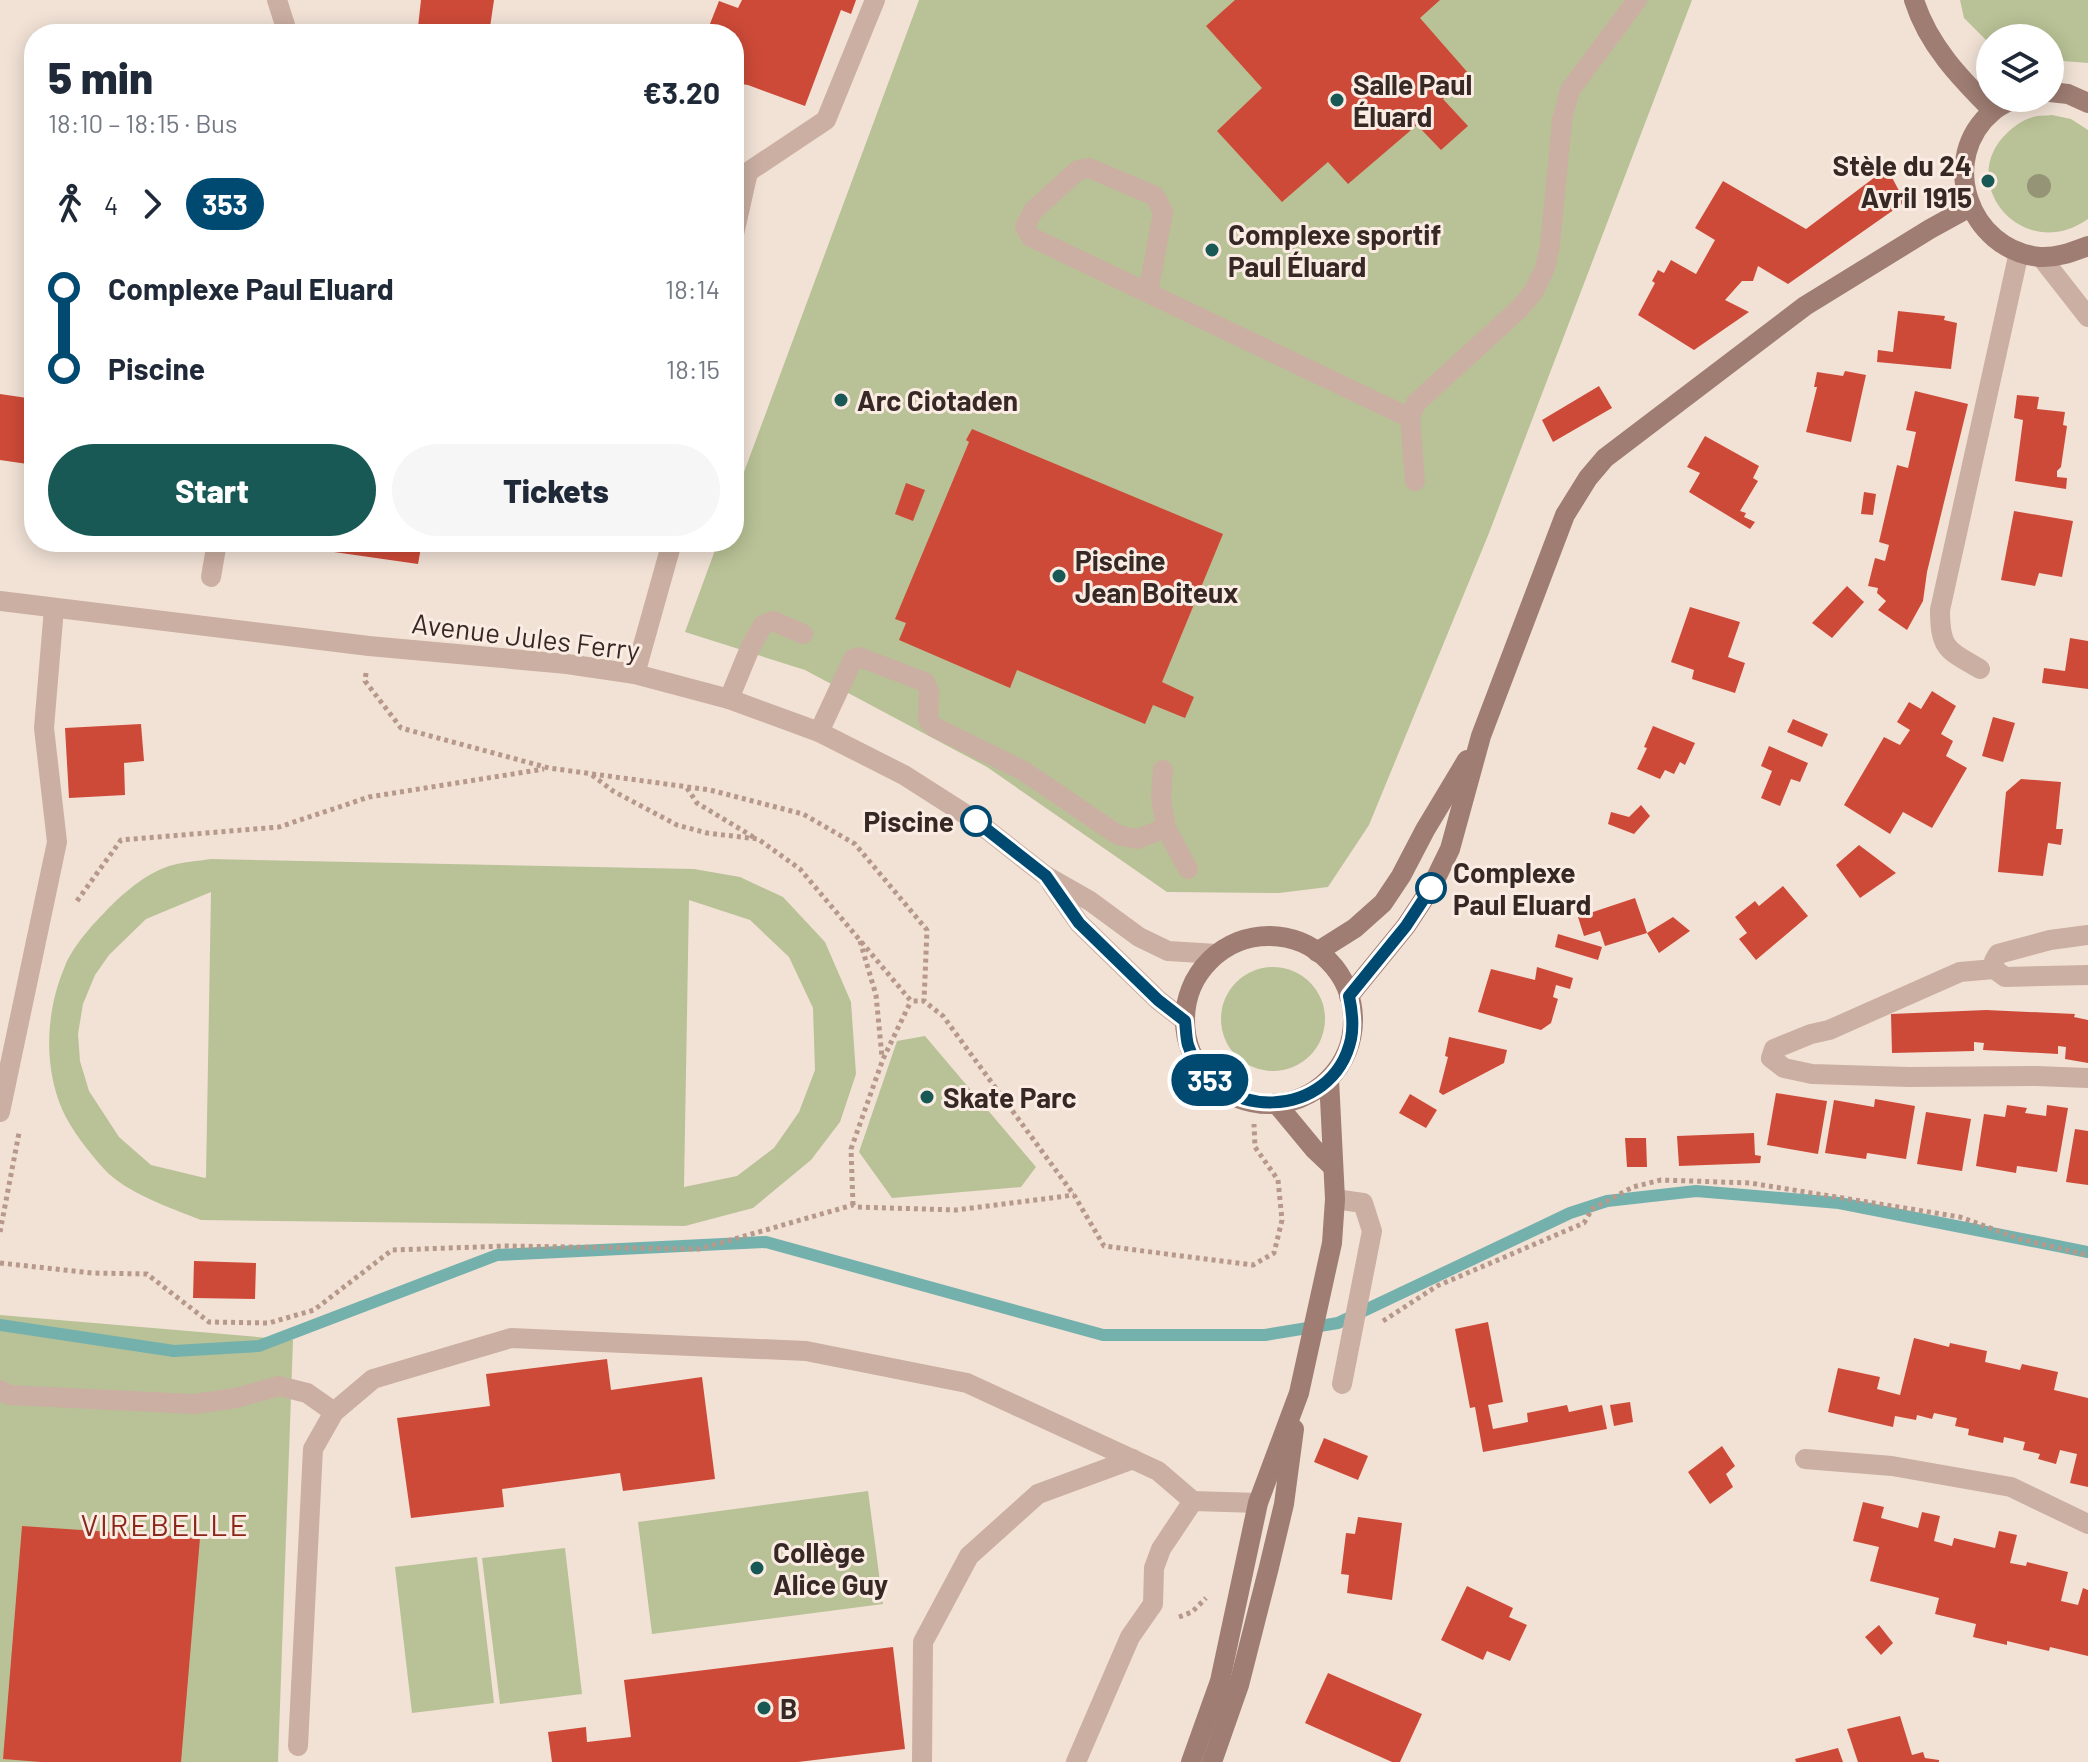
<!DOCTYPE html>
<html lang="en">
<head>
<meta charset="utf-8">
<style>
  :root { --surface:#fff; --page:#f6f6f7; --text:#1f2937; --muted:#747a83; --accent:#185955 }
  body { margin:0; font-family:Barlow,sans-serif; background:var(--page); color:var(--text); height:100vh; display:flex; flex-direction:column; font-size:30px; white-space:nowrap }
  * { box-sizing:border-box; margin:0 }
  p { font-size:26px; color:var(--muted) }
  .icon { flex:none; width:44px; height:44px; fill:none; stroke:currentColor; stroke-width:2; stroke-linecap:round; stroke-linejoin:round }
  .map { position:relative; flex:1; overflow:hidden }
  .sheet { position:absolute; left:24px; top:24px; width:720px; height:528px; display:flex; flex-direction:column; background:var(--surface); border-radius:32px; box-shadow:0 4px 20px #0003 }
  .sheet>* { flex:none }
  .badge { padding:0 16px; border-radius:26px; font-size:28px; line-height:52px }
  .buttons { position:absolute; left:1976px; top:24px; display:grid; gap:16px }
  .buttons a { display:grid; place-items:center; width:88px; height:88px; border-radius:50%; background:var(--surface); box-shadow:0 4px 20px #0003; font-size:40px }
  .map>.badge { position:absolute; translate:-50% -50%; box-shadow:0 0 0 4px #fff }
  .legs { display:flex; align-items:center; gap:12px; height:88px; padding:0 24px; font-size:26px }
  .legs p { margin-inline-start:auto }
  .headline { display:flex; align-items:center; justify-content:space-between; height:136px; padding:0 24px }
  h1 { font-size:44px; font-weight:800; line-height:60px }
  .action { display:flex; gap:16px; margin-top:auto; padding:16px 24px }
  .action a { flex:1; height:92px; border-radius:48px; background:var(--accent); color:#fff; font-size:32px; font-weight:800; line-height:92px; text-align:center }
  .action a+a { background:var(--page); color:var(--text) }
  ul { padding:0 24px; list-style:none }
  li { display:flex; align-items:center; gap:28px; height:80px; font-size:30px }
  li i { display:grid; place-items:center; width:12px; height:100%; margin:0 10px; background:currentColor }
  li i::after { content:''; width:20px; height:20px; margin:-10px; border:6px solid; border-radius:50%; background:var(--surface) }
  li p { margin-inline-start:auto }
  li:first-child i { background:linear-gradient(#0000 50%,currentColor 0) }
  li:last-child i { background:linear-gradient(currentColor 50%,#0000 0) }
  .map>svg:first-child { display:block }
  .green { fill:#b9c296; fill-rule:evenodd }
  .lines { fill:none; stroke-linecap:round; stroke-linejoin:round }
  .stream { stroke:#74b1ac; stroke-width:12 }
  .building { fill:#ce4a38 }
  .path { stroke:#b7998c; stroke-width:5; stroke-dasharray:4 4; stroke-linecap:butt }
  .lane { stroke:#cbafa2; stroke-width:20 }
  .street { stroke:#cbafa2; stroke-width:20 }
  .secondary { stroke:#9f7d73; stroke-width:20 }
  .tree { fill:#969476 }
  .line-1-casing { stroke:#fff; stroke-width:18 }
  .line-1 { stroke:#004a72; stroke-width:12 }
  .poi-dot { fill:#185955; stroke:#faece3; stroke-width:3 }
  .stop-1-dot { fill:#fff; stroke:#004a72; stroke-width:4 }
  .labels { text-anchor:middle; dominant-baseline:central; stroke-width:6; stroke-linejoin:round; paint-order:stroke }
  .poi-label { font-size:28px; font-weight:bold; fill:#352825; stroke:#faece3; text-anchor:start }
  .street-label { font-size:28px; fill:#352825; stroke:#faece3 }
  .stop-label { font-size:28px; font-weight:bold; fill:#352825; stroke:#faece3; text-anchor:end }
  .neighbourhood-label { font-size:30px; letter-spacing:2px; fill:#892519; stroke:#faece3 }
</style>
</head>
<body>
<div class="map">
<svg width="2088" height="1762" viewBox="0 0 2088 1762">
  <rect width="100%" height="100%" fill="#f2e2d6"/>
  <!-- green -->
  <g class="green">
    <path d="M919,0H1692L1489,533L1369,825L1328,887L1279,893L1167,892L987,767L805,670L685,632L718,542H734V499Z"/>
    <path d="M1960,0H2088V63L2050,60V38H1990L1989,43L1964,18Z"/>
    <path d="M2052,115L2071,119L2088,130V219C2022,265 1955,182 2007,133C2014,126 2023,120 2033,117C2039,115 2046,116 2052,115Z"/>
    <path d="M211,859L694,869L740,877L783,897L825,942L851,1002L856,1074L840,1122L811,1160L753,1208L685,1226L201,1220C171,1208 126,1193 104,1169C89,1152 71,1130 62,1109C43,1065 46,1010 65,966C72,948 91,926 105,912C122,894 145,874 169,866C182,862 198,861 211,859ZM211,892L206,1177L205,1178L151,1165L119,1137L89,1091L80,1061L78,1034L83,1004L95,975L109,955L146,919ZM689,900L750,920L789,957L813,1008L815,1070L799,1112L774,1148L737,1176L684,1187Z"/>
    <circle cx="1273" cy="1019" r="52"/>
    <path d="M925,1036L1036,1167L1021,1187L892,1198L859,1152L897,1041Z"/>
    <path d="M0,1315L293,1340L278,1762H0Z"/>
    <path d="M868,1491L883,1604L652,1634L638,1522Z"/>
    <path d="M565,1548L582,1694L500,1704L482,1558Z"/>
    <path d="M477,1557L494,1703L412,1713L395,1567Z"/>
  </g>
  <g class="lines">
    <!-- stream -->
    <path class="stream" d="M0,1325L174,1351L259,1346L497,1255L766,1242L1103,1335H1265L1338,1323L1570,1213L1607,1201L1696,1191L1839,1203L2088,1252"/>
  </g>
  <!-- building -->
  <g class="building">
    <path d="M421,0H494L489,34H465L418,27Z"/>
    <path d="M742,0H856L851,14L841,10L805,106L748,85L734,83V34H706L719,1L738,8Z"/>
    <path d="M1235,0H1440L1420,18L1469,74L1443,99L1468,126L1441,150L1417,125L1348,184L1328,162L1282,202L1217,131L1262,88L1206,26Z"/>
    <path d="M129,27L165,32V34H128Z"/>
    <path d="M1887,168L1905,202L1788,284L1758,266L1753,281H1742L1725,300L1749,312L1694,350L1638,315L1655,283L1652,281L1658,270L1664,273L1671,260L1696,274L1715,240L1695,228L1723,181L1806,229Z"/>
    <path d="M1898,311L1945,316L1944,320L1957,323L1951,369L1877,362L1878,350L1893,352Z"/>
    <path d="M1845,371L1866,375L1851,442L1806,432L1817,387H1814L1817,372L1843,376Z"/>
    <path d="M1599,386L1612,408L1553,442L1542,420Z"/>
    <path d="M1915,391L1968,404L1927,572L1923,601L1907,630L1878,610L1886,601L1877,593L1878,588L1868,586L1875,558L1885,561L1889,545L1879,542L1897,465L1908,468L1916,432L1906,430Z"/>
    <path d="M0,394L34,399V465L0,460Z"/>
    <path d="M2017,395L2039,397L2037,409L2065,412L2063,425L2067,426L2061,467L2057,471V477L2067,478L2066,489L2015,481L2023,420L2014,418Z"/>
    <path d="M972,429L1223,534L1162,682L1194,697L1185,718L1153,705L1145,724L1017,670L1010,688L899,640L906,623L895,619L969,442L966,440Z"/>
    <path d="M1705,436L1759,466L1753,478L1758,481L1740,511L1746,513L1744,517L1755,522L1750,529L1689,492L1700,473L1687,467Z"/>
    <path d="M906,483L925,490L913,521L895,514Z"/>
    <path d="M1864,492L1876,494L1873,515L1861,514Z"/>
    <path d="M2014,511L2073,521L2062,577L2039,573L2035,586L2001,580Z"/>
    <path d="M293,542H422L418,564L292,546Z"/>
    <path d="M1847,586L1864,602L1832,638L1812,623Z"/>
    <path d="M1690,607L1740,622L1728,657L1745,663L1735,693L1692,679L1694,670L1671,662Z"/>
    <path d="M2070,638L2088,641V689L2042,683L2044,668L2065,671Z"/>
    <path d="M1932,691L1956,706L1941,734L1953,741L1946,756L1967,768L1932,828L1903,812L1890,834L1844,805L1884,737L1900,745L1910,730L1897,722L1909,702L1921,709Z"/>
    <path d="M1993,717L2015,723L2003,762L1982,756Z"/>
    <path d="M1793,719L1828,734L1822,747L1787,732Z"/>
    <path d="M141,724L144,761L124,763L125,795L69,798L65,728Z"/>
    <path d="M1653,726L1695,743L1685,765L1680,762L1674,774L1665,770L1660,779L1637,769L1647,748L1644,747Z"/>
    <path d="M1769,746L1808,763L1800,782L1791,779L1780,806L1761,798L1772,771L1761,766Z"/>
    <path d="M2021,779L2061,782L2056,829H2063L2061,845L2048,843L2043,876L1998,872L2006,792Z"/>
    <path d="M1641,805L1650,816L1634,834L1608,824L1611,812L1629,817Z"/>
    <path d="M1859,845L1896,873L1860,898L1836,865Z"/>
    <path d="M1783,886L1808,916L1756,960L1739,939L1747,933L1735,917L1755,901L1759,906Z"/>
    <path d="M1635,898L1647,933L1605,946L1600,931L1584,936L1578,917Z"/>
    <path d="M1673,917L1690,931L1659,953L1647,933Z"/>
    <path d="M1558,934L1602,947L1598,960L1555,947Z"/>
    <path d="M1537,967L1573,978L1570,989L1556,985L1553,997L1558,999L1551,1023L1541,1030L1478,1012L1491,969L1535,980Z"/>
    <path d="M1986,1010L2075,1014L2074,1017L2088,1020V1063L2065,1059L2066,1047L2058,1046V1054L1983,1050L1984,1043L1974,1042V1051L1892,1053L1891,1014Z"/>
    <path d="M1449,1037L1507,1050L1504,1063L1443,1095L1439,1092L1448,1057L1445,1056Z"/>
    <path d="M1776,1093L1827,1101L1818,1154L1767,1145Z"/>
    <path d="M1410,1094L1437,1110L1426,1128L1399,1113Z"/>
    <path d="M1875,1099L1915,1106L1906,1159L1867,1153L1866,1159L1825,1153L1834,1100L1874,1107Z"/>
    <path d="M2007,1105L2027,1108L2025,1113L2046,1116L2047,1105L2068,1108L2057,1172L2017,1166L2016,1173L1976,1166L1984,1114L2005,1117Z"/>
    <path d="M1926,1112L1971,1119L1962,1171L1917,1164Z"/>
    <path d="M2075,1129L2088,1131V1185L2066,1182Z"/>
    <path d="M1754,1133L1755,1155L1761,1156L1760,1163L1679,1166L1677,1136Z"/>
    <path d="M1625,1138H1646L1647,1167H1627Z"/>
    <path d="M194,1261L256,1263L255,1299L193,1298Z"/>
    <path d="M1488,1322L1503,1402L1488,1405L1493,1429L1528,1422L1527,1413L1567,1405L1569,1412L1602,1405L1607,1429L1483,1452L1475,1407L1470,1408L1455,1329Z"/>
    <path d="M1914,1338L1949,1347L1950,1343L1987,1351L1985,1362L2020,1370L2022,1364L2058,1372L2054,1390L2088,1398V1487L2070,1483L2077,1454L2060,1450L2056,1464L2038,1459L2040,1454L2023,1450L2025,1442L2004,1437L2003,1443L1968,1435L1969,1429L1955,1426L1957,1418L1934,1413L1932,1419L1917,1415L1916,1420L1895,1416L1893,1427L1828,1412L1838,1368L1880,1377L1877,1389L1900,1395Z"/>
    <path d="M607,1359L611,1390L702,1377L715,1479L623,1491L620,1473L502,1489L504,1507L411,1518L397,1418L490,1406L486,1374Z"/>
    <path d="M1630,1402L1633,1422L1614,1426L1610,1405Z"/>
    <path d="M1324,1438L1368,1456L1358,1480L1314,1462Z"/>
    <path d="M1722,1446L1735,1466L1726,1474L1733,1487L1710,1504L1688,1472Z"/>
    <path d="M1863,1502L1884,1507L1881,1518L1918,1528L1922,1512L1940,1516L1934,1541L1952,1546L1954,1538L1995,1548L1999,1531L2017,1535L2010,1563L2026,1566L2027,1562L2068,1572L2061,1601L2078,1605L2083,1588L2088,1590V1656L2050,1647L2049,1651L2007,1641V1645L1973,1637L1976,1624L1935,1614L1939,1598L1870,1581L1879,1547L1853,1541Z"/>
    <path d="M1358,1517L1402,1523L1392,1600L1347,1593L1349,1575L1341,1574L1346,1533L1355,1534Z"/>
    <path d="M22,1526L200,1538L181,1762H41L3,1759Z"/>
    <path d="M1467,1586L1513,1608L1509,1617L1527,1625L1510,1661L1487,1651L1483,1660L1441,1640Z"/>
    <path d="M1879,1625L1893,1643L1881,1655L1865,1637Z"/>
    <path d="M893,1647L905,1749L798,1762H552L548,1732L586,1727L587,1742L631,1737L624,1680Z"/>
    <path d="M1328,1673L1422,1714L1400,1762H1392L1305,1723Z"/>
    <path d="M1900,1716L1912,1755L1923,1752L1925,1758L1939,1760V1762H1858L1847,1729Z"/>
    <path d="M1838,1748L1843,1762H1796L1795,1759Z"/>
  </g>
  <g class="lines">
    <!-- path -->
    <g class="path">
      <path d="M366,673L365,681L401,728L549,768L710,790L803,814L855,844L927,930L924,1001L943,1016L1074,1195L1104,1246L1253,1265L1274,1253L1282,1220L1278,1180L1255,1147L1254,1124"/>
      <path d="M592,775L613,791L677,825L707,833L758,839L800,869L911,1001H924"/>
      <path d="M687,788L697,803L755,838"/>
      <path d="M77,901L121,840L279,827L369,797L544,769"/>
      <path d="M860,941L876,995L882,1057"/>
      <path d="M853,1205L851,1149L883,1059L911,1001"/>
      <path d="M0,1232L19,1133"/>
      <path d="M0,1263L92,1273L147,1274L209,1322L269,1323L314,1310L392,1250L506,1246L699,1249L853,1205L856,1207L956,1210L1074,1195"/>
      <path d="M1383,1321L1437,1286L1584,1223L1592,1209L1633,1187L1661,1180L1750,1183L1960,1217L2020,1239L2088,1255"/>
      <path d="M1179,1617L1192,1612L1206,1598"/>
    </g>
    <!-- lane -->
    <g class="lane">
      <path d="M734,234L748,172L826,120L875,0"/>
      <path d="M1148,293L1163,212L1155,196L1089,168L1078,170L1033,211L1025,227L1031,237L1410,418"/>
      <path d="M1415,481L1410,418L1416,403L1519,309L1534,291L1545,268L1550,246L1562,120L1570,90L1637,0"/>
      <path d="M635,674L672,542"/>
      <path d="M729,699L750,648L763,625L773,621L803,634"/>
      <path d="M819,732L853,659L859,657L925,682L929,691L928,720L934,727L1022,770L1118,835L1137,839L1166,828"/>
      <path d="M1163,770L1161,798L1166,828L1188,869"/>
      <path d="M2088,935L2050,940L1998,954L1994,961V969L2005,977L2088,975"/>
      <path d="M1994,969L1960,972L1829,1030L1811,1034L1774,1049L1771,1058L1784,1068L1812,1074L1909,1077L2036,1076L2088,1078"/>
      <path d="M0,1112L57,842L44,728L54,608"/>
      <path d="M1335,1199L1363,1203L1372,1231L1342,1384"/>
      <path d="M0,1390L9,1395L194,1404L236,1398L279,1386L307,1393L334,1412"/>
      <path d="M1805,1459L1892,1466L2011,1487L2088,1524"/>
      <path d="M298,1746L313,1449L334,1412L373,1379L511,1338L806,1351L967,1383L1158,1471L1193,1501"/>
      <path d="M922,1762L923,1642L969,1556L1038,1494L1133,1459"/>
    </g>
    <!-- street -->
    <g class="street">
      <path d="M277,0L285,25V34"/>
      <path d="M2041,257L2088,317"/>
      <path d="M211,577L217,542"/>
      <path d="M0,601L369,646L567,664L635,674L729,699L819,732L904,775L976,821L1046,876L1090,901L1139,937L1168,951L1217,954"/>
      <path d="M1980,669C1948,650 1940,650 1940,610L2019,252"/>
      <path d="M1051,883L1079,923L1158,1000L1185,1021"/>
      <path d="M1076,1762L1130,1637L1153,1604L1154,1568L1161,1549L1193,1501L1258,1503"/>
    </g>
    <!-- secondary -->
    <g class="secondary">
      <path d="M1914,0C1928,45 1960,78 1993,111"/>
      <path d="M2050,92L2068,94L2088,103"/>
      <path d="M2015,98C2008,102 1999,106 1993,111C1937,158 1968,250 2040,257C2057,258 2072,252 2088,246"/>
      <circle cx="1269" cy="1020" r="84"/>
      <path d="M1317,952L1355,928L1383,903L1401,876L1425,830L1467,760"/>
      <path d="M1349,996L1406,926L1431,888L1450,849L1481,736L1565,515L1588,478L1605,458L1805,306L1930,229L1970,207"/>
      <path d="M1276,1103L1314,1149L1333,1167"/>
      <path d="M1191,1762L1220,1681L1258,1503L1299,1393L1332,1243L1335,1199L1329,1079"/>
      <path d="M1212,1762L1239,1685L1269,1567L1284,1504L1294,1429"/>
    </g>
  </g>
  <!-- trees -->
  <circle class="tree" cx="2039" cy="186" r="12"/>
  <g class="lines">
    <!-- line-1 casing -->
    <g class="line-1-casing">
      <path id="line-1" d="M976,821L1046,876L1079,923L1158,1000L1185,1021C1186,1029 1186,1038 1188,1045C1215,1124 1333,1121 1351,1039C1354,1024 1352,1010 1349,996L1406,926L1431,888"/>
    </g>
    <!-- line-1 -->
    <use href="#line-1" class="line-1"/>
  </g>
  <!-- markers -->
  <g class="poi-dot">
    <circle cx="1337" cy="100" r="8"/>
    <circle cx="1988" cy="181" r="8"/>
    <circle cx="1212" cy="250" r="8"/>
    <circle cx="841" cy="400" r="8"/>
    <circle cx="1059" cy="576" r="8"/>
    <circle cx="927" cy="1097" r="8"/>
    <circle cx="757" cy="1568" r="8"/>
    <circle cx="764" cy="1708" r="8"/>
  </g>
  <g class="stop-1-dot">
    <circle cx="976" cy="821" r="14"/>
    <circle cx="1431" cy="888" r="14"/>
  </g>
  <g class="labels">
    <!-- poi labels -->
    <g class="poi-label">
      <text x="1353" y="84">Salle Paul<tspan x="1353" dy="32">Éluard</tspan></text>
      <text x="1972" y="165" text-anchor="end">Stèle du 24<tspan x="1972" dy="32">Avril 1915</tspan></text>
      <text x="1228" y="234">Complexe sportif<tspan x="1228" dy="32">Paul Éluard</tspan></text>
      <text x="857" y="400">Arc Ciotaden</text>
      <text x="1075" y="560">Piscine<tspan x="1075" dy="32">Jean Boiteux</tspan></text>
      <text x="943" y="1097">Skate Parc</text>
      <text x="773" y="1552">Collège<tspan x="773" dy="32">Alice Guy</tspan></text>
      <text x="780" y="1708">B</text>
    </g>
    <!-- street labels -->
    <g class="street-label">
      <text transform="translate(526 636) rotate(7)">Avenue Jules Ferry</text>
    </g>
    <!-- stop labels -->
    <g class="stop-label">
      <text x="954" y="821">Piscine</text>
      <text x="1453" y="872" text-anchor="start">Complexe<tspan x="1453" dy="32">Paul Eluard</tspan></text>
    </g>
    <!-- neighbourhood labels -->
    <g class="neighbourhood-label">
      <text x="165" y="1524">VIREBELLE</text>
    </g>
  </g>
</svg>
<div class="buttons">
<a><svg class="icon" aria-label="layers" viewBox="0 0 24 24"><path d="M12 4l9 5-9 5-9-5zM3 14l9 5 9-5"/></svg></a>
</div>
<b class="badge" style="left:1210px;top:1080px;background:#004a72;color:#fff">353</b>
<section class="sheet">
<div class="headline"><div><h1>5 min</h1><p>18:10 – 18:15 · Bus</p></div><b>€3.20</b></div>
<div class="legs"><svg class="icon" aria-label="walk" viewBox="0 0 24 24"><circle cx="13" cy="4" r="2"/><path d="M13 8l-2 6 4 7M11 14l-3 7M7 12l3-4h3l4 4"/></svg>4<svg class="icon" aria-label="forward" viewBox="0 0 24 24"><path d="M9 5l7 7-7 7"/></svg><b class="badge" style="background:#004a72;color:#fff">353</b></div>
<ul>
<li><i style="color:#004a72"></i><b>Complexe Paul Eluard</b><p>18:14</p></li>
<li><i style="color:#004a72"></i><b>Piscine</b><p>18:15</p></li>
</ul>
<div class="action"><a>Start</a><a>Tickets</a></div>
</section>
</div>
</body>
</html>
